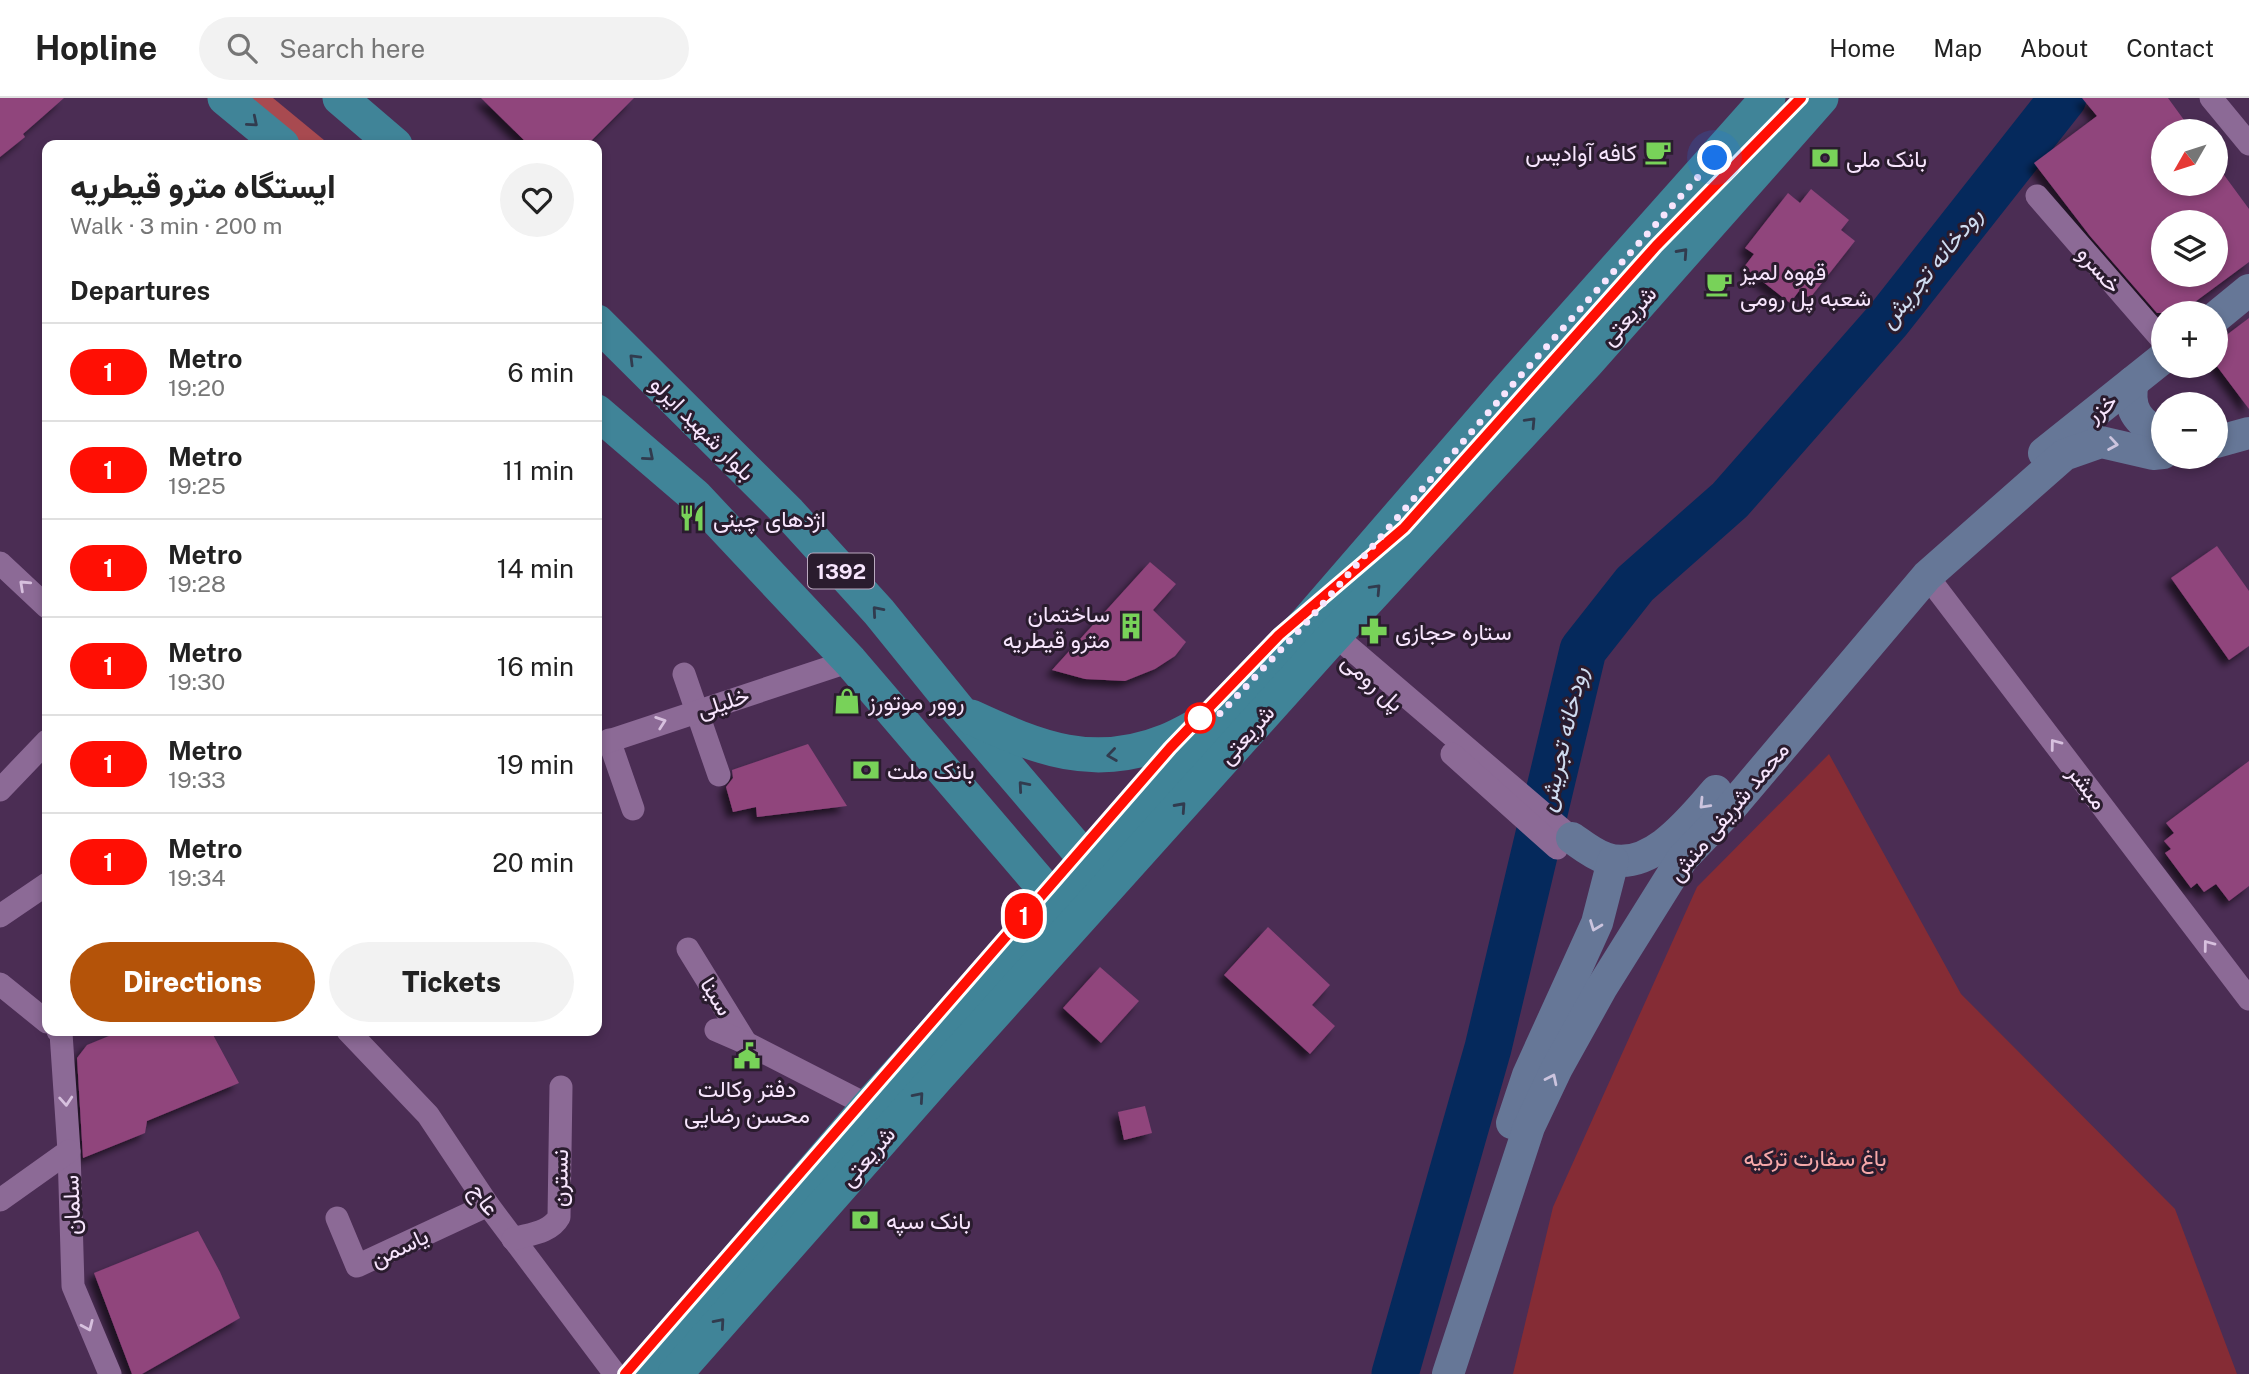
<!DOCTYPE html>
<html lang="en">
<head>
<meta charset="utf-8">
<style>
  :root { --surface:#fff; --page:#f2f2f2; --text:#222; --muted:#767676; --line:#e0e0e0; --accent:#b45309 }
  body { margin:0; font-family:"Public Sans",Vazirmatn,sans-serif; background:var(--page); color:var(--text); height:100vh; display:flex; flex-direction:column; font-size:26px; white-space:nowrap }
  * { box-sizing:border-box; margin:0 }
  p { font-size:23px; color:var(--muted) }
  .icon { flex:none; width:38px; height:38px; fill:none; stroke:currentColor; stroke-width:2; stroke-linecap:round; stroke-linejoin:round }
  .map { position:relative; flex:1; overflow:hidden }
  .panel { position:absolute; left:42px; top:42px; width:560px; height:896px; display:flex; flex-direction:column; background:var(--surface); border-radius:14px; box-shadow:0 4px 10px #0003 }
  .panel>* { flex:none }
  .badge { padding:0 14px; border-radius:23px; font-size:24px; line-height:46px }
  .needle { width:46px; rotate:231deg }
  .buttons { position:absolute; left:2151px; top:21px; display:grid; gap:14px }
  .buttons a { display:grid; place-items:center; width:77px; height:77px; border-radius:50%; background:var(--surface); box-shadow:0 4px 10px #0003; font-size:35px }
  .you { position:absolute; width:35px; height:35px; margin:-18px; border:5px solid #fff; border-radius:50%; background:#1a73e8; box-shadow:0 0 0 10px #1a73e833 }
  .map>.badge { position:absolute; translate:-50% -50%; box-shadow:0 0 0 4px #fff }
  h2 { padding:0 28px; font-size:26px; line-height:63px }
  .round { display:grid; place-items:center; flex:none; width:74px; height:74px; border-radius:37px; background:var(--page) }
  .head { display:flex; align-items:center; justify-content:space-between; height:119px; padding:0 28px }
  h1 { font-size:33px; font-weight:800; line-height:52px }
  .action { display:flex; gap:14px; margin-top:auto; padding:14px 28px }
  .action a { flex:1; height:80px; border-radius:42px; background:var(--accent); color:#fff; font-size:28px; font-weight:800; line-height:80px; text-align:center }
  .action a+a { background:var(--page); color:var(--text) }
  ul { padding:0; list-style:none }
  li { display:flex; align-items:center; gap:21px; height:98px; padding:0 28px; border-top:2px solid var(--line) }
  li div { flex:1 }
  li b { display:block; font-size:26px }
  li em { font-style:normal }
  li .badge { min-width:77px; font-weight:700; text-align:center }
  header { display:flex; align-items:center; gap:42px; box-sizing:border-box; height:98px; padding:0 35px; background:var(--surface); border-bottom:2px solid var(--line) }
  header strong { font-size:33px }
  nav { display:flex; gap:38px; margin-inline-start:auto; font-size:24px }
  .search { width:490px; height:63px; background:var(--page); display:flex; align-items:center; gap:18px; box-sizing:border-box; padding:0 24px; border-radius:38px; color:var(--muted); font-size:26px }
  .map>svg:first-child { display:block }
  .green { fill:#852c35 }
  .forest { fill:#a84a50 }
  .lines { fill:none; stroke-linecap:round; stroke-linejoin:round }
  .river { stroke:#05295c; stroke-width:47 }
  .building { fill:#90447c; fill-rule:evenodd; filter:url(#shadow) }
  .street { stroke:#8c6a96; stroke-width:23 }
  .secondary { stroke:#667797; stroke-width:32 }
  .primary { stroke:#408498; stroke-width:35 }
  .oneway { stroke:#313b4e }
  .oneway2 { stroke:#ccc4de }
  .oneway3 { stroke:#d7c0de }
  .line-casing { stroke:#fff; stroke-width:16 }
  .line { stroke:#ff0f04; stroke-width:10 }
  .walk { stroke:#f7e5fd; stroke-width:7; stroke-dasharray:0 12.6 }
  .stop-dot { fill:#fff; stroke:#ff0f04; stroke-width:3.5 }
  .labels { text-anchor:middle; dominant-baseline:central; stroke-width:6; stroke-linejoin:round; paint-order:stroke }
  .shield { fill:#2a1c2e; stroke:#baa9bf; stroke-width:2 }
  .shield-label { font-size:21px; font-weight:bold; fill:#f7e5fd }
  .poi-label { font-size:23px; fill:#f7e5fd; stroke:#2a1c2e; text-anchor:start }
  .street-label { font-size:23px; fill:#f7e5fd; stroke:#2a1c2e }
  .park-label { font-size:23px; fill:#f7a8a9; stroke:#2a1c2e }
  .water-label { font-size:24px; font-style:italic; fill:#cfdcf0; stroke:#2a1c2e }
</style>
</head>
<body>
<header>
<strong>Hopline</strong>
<div class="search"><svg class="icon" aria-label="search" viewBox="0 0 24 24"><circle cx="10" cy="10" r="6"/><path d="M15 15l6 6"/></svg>Search here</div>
<nav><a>Home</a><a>Map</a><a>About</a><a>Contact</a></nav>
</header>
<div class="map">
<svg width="2249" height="1276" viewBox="0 0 2249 1276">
  <defs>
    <filter id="shadow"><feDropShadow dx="-6" dy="6" stdDeviation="3.5" flood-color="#0009"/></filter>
  </defs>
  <rect width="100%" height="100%" fill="#4b2d54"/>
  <!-- green -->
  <path class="green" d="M1829,656L1961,896L2175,1111L2237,1276H1513L1553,1109L1697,789Z"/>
  <!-- forest -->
  <path class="forest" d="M243,0H273L330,47H297Z"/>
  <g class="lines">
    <!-- river -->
    <path class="river" d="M1395,1276L1488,950L1583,552L1635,486L1730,402L1888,222L2063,0"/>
  </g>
  <!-- building -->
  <g class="building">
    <path d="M0,0H64L23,36L25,39L0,59Z"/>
    <path d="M481,0H634L587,47H529Z"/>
    <path d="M2082,0H2168L2192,33H2163V86H2216V66L2249,111V164L2180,215H2157L2090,138L2034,65L2097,18ZM2163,124H2216V177H2163Z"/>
    <path d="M1811,91L1849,122L1841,132L1855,143L1810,200L1799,193L1790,205L1744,169L1754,156L1745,150L1788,95L1800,105Z"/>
    <path d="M2249,220V311L2216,267V245Z"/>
    <path d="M2217,448L2249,493V548L2229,562L2171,480Z"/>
    <path d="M1150,464L1176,486L1153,512L1186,544L1175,558L1155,571L1125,583L1085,581L1052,572Z"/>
    <path d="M808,646L847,708L757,719L756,709L733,714L726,689L733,680L732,672Z"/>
    <path d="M2249,663V788L2229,803L2216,786L2204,794L2197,785L2191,790L2165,755L2171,751L2164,743L2174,735L2166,725Z"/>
    <path d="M1268,829L1330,887L1312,907L1335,928L1310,956L1224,877Z"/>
    <path d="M1100,869L1139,903L1101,945L1063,910Z"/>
    <path d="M121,933H211L239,985L147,1023L145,1035L83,1060L77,960L87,947Z"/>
    <path d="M1145,1008L1152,1035L1124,1042L1118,1014Z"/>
    <path d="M198,1133L220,1174L240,1220L142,1276H132L94,1175Z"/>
  </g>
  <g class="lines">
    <!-- street -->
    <g class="street">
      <path d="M2211,0L2249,46"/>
      <path d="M2037,98L2163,243"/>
      <path d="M0,465L47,509"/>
      <path d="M1927,478L2249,901"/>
      <path d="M1330,542L1344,545L1572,740"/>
      <path d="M684,576L719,677"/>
      <path d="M609,642L633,711"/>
      <path d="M597,647L850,563"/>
      <path d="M1452,656L1557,750"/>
      <path d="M0,692L47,643"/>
      <path d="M0,818L47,786"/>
      <path d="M688,851L746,945"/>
      <path d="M0,886L47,924"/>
      <path d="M716,932L746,945L869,1008"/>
      <path d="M58,933L61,935L69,1053L73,1188L110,1276"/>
      <path d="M348,933L428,1017L488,1107L615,1276"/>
      <path d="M0,1102L69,1053"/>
      <path d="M337,1120L357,1168L488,1107"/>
      <path d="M513,1141C529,1136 550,1135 559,1119L561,989"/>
    </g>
    <!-- secondary -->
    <g class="secondary">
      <path d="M2216,219L2249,192"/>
      <path d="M2133,284C2127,311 2138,326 2163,336"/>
      <path d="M2216,344L2249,335"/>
      <path d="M2044,355L2163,260"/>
      <path d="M1572,740C1582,747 1593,756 1605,760C1649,776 1691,722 1716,693"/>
      <path d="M1512,1025L1528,977L1597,825L1613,763"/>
      <path d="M1448,1276L1529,1029L1557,970L1602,889L1682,761L1728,713L1927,478L2064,357L2101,344L2153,356L2163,355"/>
    </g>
    <!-- primary -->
    <g class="primary">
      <path d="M225,0L282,47"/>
      <path d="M340,0L395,47"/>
      <path d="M597,224L789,415L879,514L960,614L1089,765L1106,781"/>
      <path d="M597,314L695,398L850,563L1045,791L1073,816"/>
      <path d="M971,619C1038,650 1093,673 1167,643C1180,638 1193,630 1206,623"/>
      <path d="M639,1276L869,1008L1221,616L1308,523L1507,293L1768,0"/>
      <path d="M675,1276L937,979L1330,542L1587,264L1821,0"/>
    </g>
  </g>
  <!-- one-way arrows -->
  <defs><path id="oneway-chevron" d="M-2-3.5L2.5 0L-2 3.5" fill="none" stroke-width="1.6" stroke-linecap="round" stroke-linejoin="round" transform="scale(1.75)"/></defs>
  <g class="oneway">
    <use href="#oneway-chevron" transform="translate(253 24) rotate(40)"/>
    <use href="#oneway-chevron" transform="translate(1683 155) rotate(-48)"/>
    <use href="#oneway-chevron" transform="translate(634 261) rotate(-135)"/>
    <use href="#oneway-chevron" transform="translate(1531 324) rotate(-47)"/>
    <use href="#oneway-chevron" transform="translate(649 358) rotate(40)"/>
    <use href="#oneway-chevron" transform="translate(1376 491) rotate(-47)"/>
    <use href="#oneway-chevron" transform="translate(877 513) rotate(-131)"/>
    <use href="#oneway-chevron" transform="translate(1112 657) rotate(172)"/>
    <use href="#oneway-chevron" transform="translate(1023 688) rotate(-131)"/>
    <use href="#oneway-chevron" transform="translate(1181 709) rotate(-48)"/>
    <use href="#oneway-chevron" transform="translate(919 999) rotate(-49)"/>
    <use href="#oneway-chevron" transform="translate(720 1225) rotate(-49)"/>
  </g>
  <g class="oneway2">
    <use href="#oneway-chevron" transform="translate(2113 346) rotate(9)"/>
    <use href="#oneway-chevron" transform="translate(1704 706) rotate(134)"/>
    <use href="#oneway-chevron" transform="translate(1595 828) rotate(111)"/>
    <use href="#oneway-chevron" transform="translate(1552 981) rotate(-64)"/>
  </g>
  <g class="oneway3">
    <use href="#oneway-chevron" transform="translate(24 487) rotate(-137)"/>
    <use href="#oneway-chevron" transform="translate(661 624) rotate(-19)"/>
    <use href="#oneway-chevron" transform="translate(2055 646) rotate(-127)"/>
    <use href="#oneway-chevron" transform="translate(2208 847) rotate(-127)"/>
    <use href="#oneway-chevron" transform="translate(66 1003) rotate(86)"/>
    <use href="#oneway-chevron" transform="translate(88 1228) rotate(66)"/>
  </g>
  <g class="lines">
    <!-- line casing -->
    <g class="line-casing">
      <path id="line" d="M625,1276L1170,650L1279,537L1404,430L1656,148L1801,0"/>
    </g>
    <!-- line -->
    <use href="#line" class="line"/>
    <!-- walk -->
    <path class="walk" d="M1200,620L1203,625L1221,615L1308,523L1507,293L1715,60"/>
  </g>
  <!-- icons -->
  <defs>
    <g id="cafe-bare" transform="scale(2.1)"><path d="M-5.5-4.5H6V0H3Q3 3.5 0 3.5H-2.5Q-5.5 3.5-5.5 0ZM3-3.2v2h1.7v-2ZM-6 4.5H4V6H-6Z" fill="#78d259" stroke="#2a1c2e" stroke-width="2.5" paint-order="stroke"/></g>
    <g id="bank-bare" transform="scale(2.1)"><path d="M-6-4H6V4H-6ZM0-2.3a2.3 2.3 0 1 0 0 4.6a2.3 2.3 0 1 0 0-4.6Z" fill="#78d259" stroke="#2a1c2e" stroke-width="2.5" paint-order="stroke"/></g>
    <g id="restaurant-bare" transform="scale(2.1)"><path d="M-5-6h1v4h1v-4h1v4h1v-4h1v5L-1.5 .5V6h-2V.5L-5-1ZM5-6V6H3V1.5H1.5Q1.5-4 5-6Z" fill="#78d259" stroke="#2a1c2e" stroke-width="2.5" paint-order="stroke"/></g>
    <g id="building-bare" transform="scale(2.1)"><path d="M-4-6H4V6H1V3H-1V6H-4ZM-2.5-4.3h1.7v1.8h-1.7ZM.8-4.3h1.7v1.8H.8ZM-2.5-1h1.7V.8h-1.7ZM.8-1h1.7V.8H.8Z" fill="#78d259" stroke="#2a1c2e" stroke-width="2.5" paint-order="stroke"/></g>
    <g id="pharmacy-bare" transform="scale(2.1)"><path d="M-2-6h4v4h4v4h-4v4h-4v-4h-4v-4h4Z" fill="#78d259" stroke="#2a1c2e" stroke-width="2.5" paint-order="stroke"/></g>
    <g id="shop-bare" transform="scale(2.1)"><path d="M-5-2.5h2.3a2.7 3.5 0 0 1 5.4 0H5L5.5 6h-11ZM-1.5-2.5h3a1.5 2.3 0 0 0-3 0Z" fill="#78d259" stroke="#2a1c2e" stroke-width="2.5" paint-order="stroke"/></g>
    <g id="civic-bare" transform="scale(2.1)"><path d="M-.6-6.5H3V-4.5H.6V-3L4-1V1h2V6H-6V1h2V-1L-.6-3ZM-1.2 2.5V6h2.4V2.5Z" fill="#78d259" stroke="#2a1c2e" stroke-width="2.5" paint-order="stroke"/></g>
  </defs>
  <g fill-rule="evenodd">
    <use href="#cafe-bare" x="1658" y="54"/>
    <use href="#bank-bare" x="1825" y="60"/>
    <use href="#cafe-bare" x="1719" y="186"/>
    <use href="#restaurant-bare" x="692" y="420"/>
    <use href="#building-bare" x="1131" y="528"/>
    <use href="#pharmacy-bare" x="1374" y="533"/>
    <use href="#shop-bare" x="847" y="603"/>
    <use href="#bank-bare" x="866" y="672"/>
    <use href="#civic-bare" x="747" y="958"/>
    <use href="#bank-bare" x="865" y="1122"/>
  </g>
  <!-- markers -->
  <circle class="stop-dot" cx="1200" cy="620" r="14"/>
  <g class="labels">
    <!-- shield labels -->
    <rect class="shield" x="808" y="455.5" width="66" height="35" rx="5"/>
    <g class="shield-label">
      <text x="841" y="473">1392</text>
    </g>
    <!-- poi labels -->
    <g class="poi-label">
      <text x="1637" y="54" text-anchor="end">کافه آوادیس</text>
      <text x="1846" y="60">بانک ملی</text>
      <text x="1740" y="173">قهوه لمیز<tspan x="1740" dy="26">شعبه پل رومی</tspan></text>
      <text x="713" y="420">اژدهای چینی</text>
      <text x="1110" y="515" text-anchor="end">ساختمان<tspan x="1110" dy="26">مترو قیطریه</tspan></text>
      <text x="1395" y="533">ستاره حجازی</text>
      <text x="868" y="603">روور موتورز</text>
      <text x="887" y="672">بانک ملت</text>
      <text x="747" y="990" text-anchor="middle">دفتر وکالت<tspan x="747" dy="26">محسن رضایی</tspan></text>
      <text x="886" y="1122">بانک سپه</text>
    </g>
    <!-- street labels -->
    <g class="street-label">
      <text transform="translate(2100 171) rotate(49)">خسرو</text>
      <text transform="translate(1628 217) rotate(-48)">شریعتی</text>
      <text transform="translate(2101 309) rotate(-38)">خزر</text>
      <text transform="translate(703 330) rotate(45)">بلوار شهید ایرلو</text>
      <text transform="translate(1373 584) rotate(42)">پل رومی</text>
      <text transform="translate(723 604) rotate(-18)">خلیلی</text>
      <text transform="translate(1246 636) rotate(-48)">شریعتی</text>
      <text transform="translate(2088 689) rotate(53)">مبشر</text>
      <text transform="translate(1728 713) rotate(-50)">محمد شریفی منش</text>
      <text transform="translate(717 898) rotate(58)">سینا</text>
      <text transform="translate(867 1058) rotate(-49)">شریعتی</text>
      <text transform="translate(559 1080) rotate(-89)">نسترن</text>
      <text transform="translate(485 1101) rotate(55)">عاج</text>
      <text transform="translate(71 1107) rotate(-92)">سلمان</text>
      <text transform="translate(399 1149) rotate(-25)">یاسمن</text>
    </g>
    <!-- park labels -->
    <g class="park-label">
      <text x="1815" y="1059">باغ سفارت ترکیه</text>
    </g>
    <!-- water labels -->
    <g class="water-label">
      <text transform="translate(1930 169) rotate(-51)">رودخانه تجریش</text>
      <text transform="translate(1562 641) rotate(-77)">رودخانه تجریش</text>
    </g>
  </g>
</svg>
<div class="buttons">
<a><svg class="needle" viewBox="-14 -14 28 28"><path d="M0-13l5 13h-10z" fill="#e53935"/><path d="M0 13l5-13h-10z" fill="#767676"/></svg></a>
<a><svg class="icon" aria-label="layers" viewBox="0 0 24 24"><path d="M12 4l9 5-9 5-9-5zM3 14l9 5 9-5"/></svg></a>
<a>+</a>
<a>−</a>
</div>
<div class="you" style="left:1715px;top:60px"></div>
<b class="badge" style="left:1024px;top:818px;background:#ff0f04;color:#fff">1</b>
<section class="panel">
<div class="head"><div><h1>ایستگاه مترو قیطریه</h1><p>Walk · 3 min · 200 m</p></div><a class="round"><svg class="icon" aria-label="heart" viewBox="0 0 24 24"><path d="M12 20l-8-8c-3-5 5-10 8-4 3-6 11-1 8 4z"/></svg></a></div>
<h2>Departures</h2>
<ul>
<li><span class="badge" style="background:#ff0f04;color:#fff">1</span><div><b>Metro</b><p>19:20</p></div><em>6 min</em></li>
<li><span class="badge" style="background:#ff0f04;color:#fff">1</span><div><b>Metro</b><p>19:25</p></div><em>11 min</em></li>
<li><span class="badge" style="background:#ff0f04;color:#fff">1</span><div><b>Metro</b><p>19:28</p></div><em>14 min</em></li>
<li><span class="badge" style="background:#ff0f04;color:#fff">1</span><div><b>Metro</b><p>19:30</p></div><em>16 min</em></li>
<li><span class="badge" style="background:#ff0f04;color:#fff">1</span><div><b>Metro</b><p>19:33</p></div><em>19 min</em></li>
<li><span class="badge" style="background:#ff0f04;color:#fff">1</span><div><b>Metro</b><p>19:34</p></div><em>20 min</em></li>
</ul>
<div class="action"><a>Directions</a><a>Tickets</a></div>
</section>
</div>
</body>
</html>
